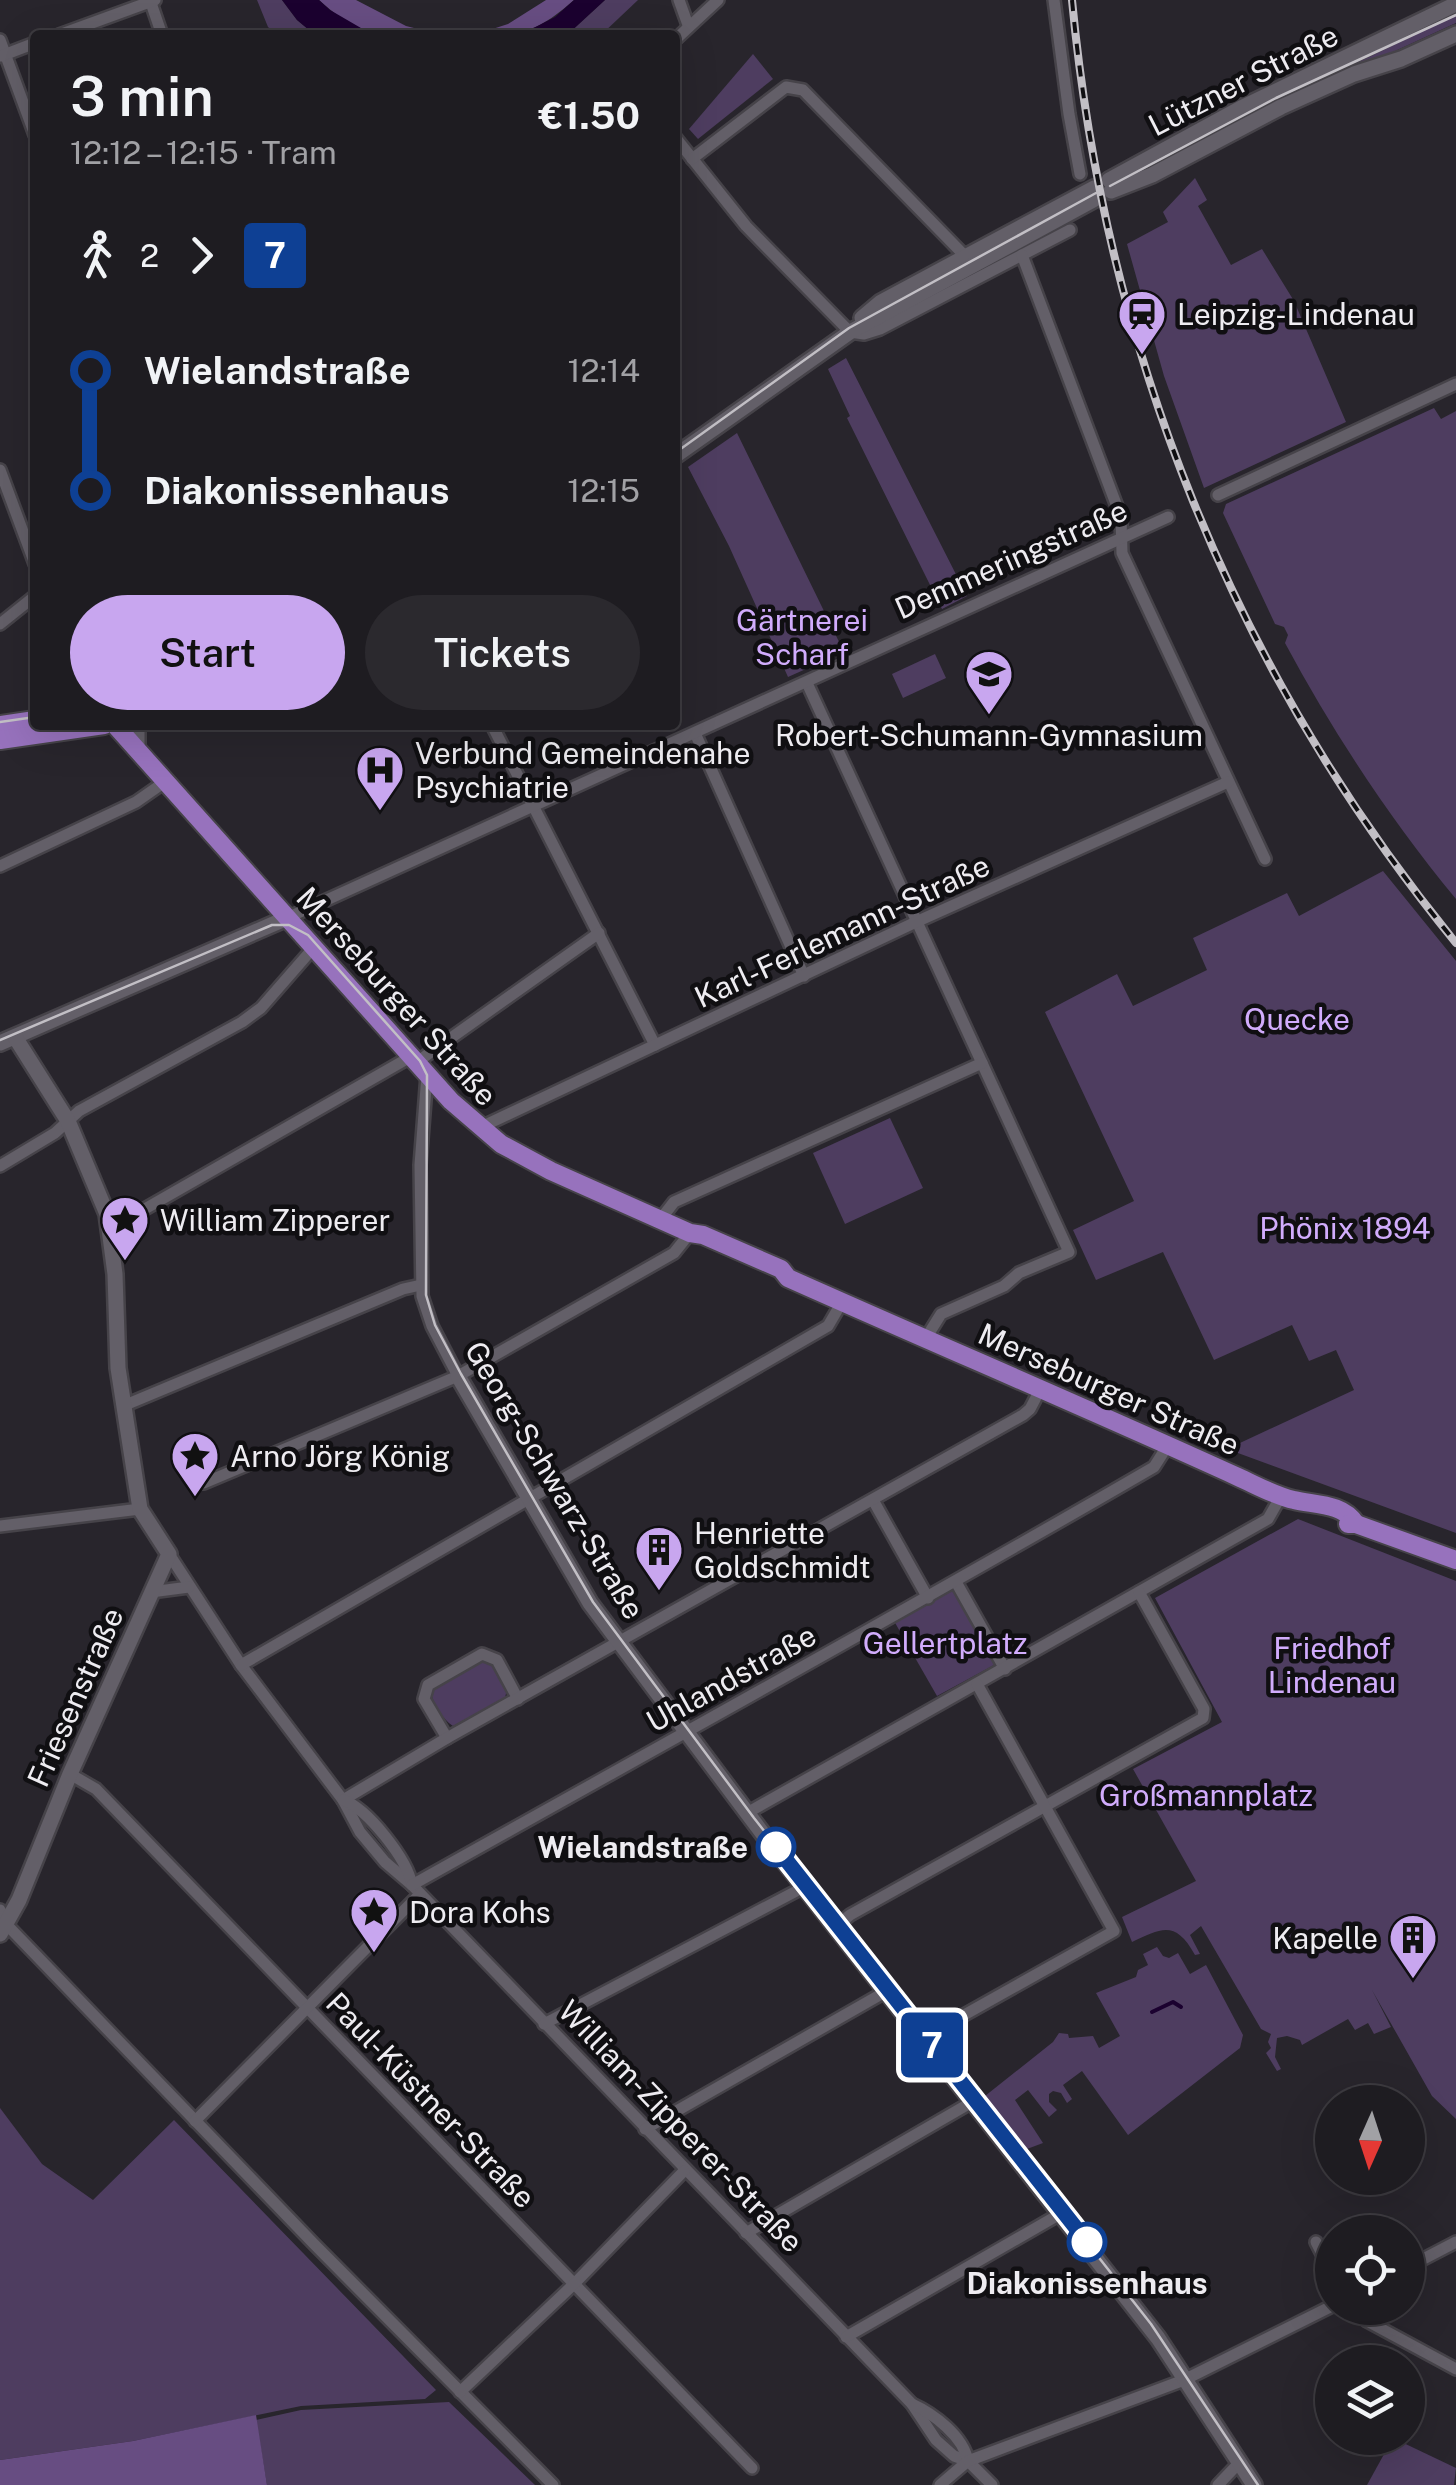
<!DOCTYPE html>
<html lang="en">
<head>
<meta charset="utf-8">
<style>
  :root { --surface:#1e1c21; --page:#2b292e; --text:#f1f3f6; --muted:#a1a1a5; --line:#3c3a3f; --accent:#c8a6ef }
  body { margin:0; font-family:"Public Sans",sans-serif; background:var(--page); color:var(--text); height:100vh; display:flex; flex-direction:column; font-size:38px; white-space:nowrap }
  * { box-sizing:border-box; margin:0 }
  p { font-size:32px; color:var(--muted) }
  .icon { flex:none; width:55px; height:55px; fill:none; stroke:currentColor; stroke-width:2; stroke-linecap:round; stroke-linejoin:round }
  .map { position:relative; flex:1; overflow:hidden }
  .sheet { position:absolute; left:30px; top:30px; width:650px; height:700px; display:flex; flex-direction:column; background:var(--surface); border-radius:10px; box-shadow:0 10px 40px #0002,0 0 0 2px var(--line) }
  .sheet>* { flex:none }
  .badge { padding:0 20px; border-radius:8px; font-size:35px; line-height:65px }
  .needle { width:65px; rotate:183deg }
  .tools { position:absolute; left:1315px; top:2085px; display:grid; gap:20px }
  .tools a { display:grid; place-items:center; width:110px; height:110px; border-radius:50%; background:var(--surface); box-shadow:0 10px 40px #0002,0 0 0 2px var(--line); font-size:50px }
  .map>.badge { position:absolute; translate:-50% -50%; box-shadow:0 0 0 5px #fff }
  .legs { display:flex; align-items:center; gap:15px; height:110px; padding:0 40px; font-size:32px }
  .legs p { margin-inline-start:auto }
  .head { display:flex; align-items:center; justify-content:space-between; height:170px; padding:0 40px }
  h1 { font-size:55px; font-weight:600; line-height:75px }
  .primary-button { display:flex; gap:20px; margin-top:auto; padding:20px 40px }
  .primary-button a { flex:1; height:115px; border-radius:60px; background:var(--accent); color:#111; font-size:40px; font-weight:600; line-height:115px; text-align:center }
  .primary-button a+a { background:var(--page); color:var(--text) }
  ul { padding:0 40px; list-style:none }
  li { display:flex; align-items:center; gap:35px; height:120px; font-size:38px }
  li i { display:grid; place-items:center; width:15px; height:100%; margin:0 12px; background:currentColor }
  li i::after { content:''; width:25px; height:25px; margin:-12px; border:8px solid; border-radius:50%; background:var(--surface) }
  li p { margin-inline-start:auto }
  li:first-child i { background:linear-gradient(#0000 50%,currentColor 0) }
  li:last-child i { background:linear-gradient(currentColor 50%,#0000 0) }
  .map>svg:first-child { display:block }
  .green { fill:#4e3d60 }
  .forest { fill:#674d82 }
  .water { fill:#1b012f }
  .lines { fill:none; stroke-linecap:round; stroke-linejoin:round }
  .stream { stroke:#1b012f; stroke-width:4 }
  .street-casing { stroke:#464349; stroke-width:16 }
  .secondary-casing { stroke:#464349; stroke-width:20 }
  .primary-casing { stroke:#464349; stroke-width:22 }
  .street { stroke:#635f68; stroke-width:11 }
  .secondary { stroke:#635f68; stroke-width:15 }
  .primary { stroke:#9772bd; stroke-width:18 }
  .tram { stroke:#c2bfc5; stroke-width:2.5 }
  .rail-casing { stroke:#c2bfc5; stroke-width:8 }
  .rail { stroke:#100f12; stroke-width:4; stroke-dasharray:11; stroke-linecap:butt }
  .line-1-casing { stroke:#fff; stroke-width:22 }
  .line-1 { stroke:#0e4094; stroke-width:15 }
  .stop-1-dot { fill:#fff; stroke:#0e4094; stroke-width:5 }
  .labels { text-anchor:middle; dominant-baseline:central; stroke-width:9; stroke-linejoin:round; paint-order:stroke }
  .street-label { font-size:30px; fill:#eeecf1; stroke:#100f12 }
  .poi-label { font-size:30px; fill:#eeecf1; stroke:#100f12; text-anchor:start }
  .park-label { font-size:30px; fill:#d1acfc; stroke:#100f12 }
  .stop-label { font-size:30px; font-weight:bold; fill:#eeecf1; stroke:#100f12; text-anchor:end }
</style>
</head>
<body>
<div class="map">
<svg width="1456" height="2485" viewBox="0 0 1456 2485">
  <rect width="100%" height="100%" fill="#28252c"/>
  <!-- green -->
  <g class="green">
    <path d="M257,0H282L297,20L315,35H277L268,27Z"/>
    <path d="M605,0H638L601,35H567Z"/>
    <path d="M1456,13V23L1280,104L1179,157L1174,148L1275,95Z"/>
    <path d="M753,54L773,79L698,139L689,129Z"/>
    <path d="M1195,178L1207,200L1198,206L1231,265L1262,249L1294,301L1346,422L1204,488L1164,376L1127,244L1168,222L1163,212Z"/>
    <path d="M846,358L967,596L942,609L847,418L850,416L828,369Z"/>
    <path d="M1434,408L1441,419L1456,411V899C1390,819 1334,734 1285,643L1288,635L1284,627L1275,624L1223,513L1226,504Z"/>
    <path d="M737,433L844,652L788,677L729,546L688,467Z"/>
    <path d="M935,654L946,678L903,698L892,674Z"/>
    <path d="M1383,871L1456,961V1533L1227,1449L1354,1390L1336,1350L1309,1361L1292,1325L1214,1360L1163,1252L1096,1280L1073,1230L1134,1201L1045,1012L1117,974L1133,1006L1207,970L1193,938L1287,893L1299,916Z"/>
    <path d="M890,1118L923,1188L845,1224L813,1153Z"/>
    <path d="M1298,1519L1456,1581V2119L1432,2096L1372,1990L1391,2027L1374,2034L1368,2023L1355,2030L1348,2019L1302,2045L1300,2040L1287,2036L1277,2038L1275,2057L1281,2069L1277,2071L1266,2053L1271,2048L1268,2042L1271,2034L1261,2029L1201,1926L1190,1935L1200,1954L1195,1955C1176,1921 1163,1927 1132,1942L1122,1917L1196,1881L1133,1769L1222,1722L1155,1598Z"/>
    <path d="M953,1588L996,1664L937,1696L894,1621Z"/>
    <path d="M484,1660L495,1663L507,1689L505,1698L453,1726C442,1719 431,1702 431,1689Z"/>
    <path d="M1157,1947L1163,1956L1169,1958L1178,1953L1190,1974L1206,1965L1243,2035L1240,2048L1128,2135L1082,2071L1063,2085L1072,2099L1067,2103L1061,2093L1053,2091L1049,2094V2102L1057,2110L1049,2117L1028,2090L1015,2100L1043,2143L1027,2149L985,2096L1053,2042L1059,2033L1068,2034L1069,2038L1093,2036L1099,2048L1120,2036L1096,1993L1136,1977L1138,1970L1148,1965L1143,1954Z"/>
    <path d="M0,2108L42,2164L93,2200L174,2120L436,2390L425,2399L301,2406L133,2441L0,2460Z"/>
    <path d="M449,2402L535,2485H267L256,2420L301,2410Z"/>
    <path d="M1393,2438L1456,2468L1454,2485H1367Z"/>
  </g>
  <!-- forest -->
  <g class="forest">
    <path d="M319,0H356L406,26L442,35C387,35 363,41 319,0Z"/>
    <path d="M546,0H574C536,33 523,35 474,35L508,24Z"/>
    <path d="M256,2415L267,2485H0V2460L133,2441Z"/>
  </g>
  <!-- water -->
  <g class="water">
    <path d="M282,0H319L330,10L373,35H315L297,20Z"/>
    <path d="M574,0H605L567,35H520L555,17Z"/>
  </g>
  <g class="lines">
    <!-- stream -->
    <path class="stream" d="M1152,2012L1173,2002L1181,2007"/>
    <!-- street casing -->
    <g class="street-casing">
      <g id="street">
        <path d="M150,0L162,35"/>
        <path d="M679,0L688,25"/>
        <path d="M1054,0L1069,114L1080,174"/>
        <path d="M59,35L155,0"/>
        <path d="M0,40L35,135"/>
        <path d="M675,40L718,0"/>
        <path d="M1,56L35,43"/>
        <path d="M675,137L746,226L850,332L864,334L880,329L1070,230"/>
        <path d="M692,159L786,87L803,90L966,257"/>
        <path d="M1022,255L1121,517L1122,553L1265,859"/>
        <path d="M0,470L35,564"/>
        <path d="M1218,495L1456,384"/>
        <path d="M0,624L35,596"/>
        <path d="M807,683L1069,1252L1019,1273L1004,1286L941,1314L926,1338"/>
        <path d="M492,725L655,1045"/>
        <path d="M695,733L804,976"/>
        <path d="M0,866L136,802L166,781"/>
        <path d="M287,918L1168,517"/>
        <path d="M417,1062L599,933"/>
        <path d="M427,1075L420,1165L422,1296L432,1326L458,1376"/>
        <path d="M479,1128L916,922L1228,782"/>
        <path d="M0,1166L55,1133L79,1111L242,1022L261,1008L315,946"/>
        <path d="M660,1220L674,1202L982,1063"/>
        <path d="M110,1226L122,1222L412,1056"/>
        <path d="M123,1406L403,1289L421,1285"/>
        <path d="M204,1483L458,1376L674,1253L690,1233"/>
        <path d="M873,1500L928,1598"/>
        <path d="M0,1526L140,1509"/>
        <path d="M169,1554L241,1665L343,1800L360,1832L385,1862L412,1885L912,2404L936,2440L954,2456L968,2461L992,2485"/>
        <path d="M956,1582L1005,1669"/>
        <path d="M151,1592L189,1587"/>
        <path d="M241,1665L828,1326L842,1302"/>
        <path d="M447,1738L424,1699L428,1685L482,1654L497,1660L518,1699"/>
        <path d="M70,1774L96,1789L752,2468"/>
        <path d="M343,1800L447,1738L1023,1415L1030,1409L1041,1388"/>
        <path d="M343,1800C368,1809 407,1859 412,1885"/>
        <path d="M747,1813L1268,1519L1281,1496"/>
        <path d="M412,1885C660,1746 908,1610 1154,1467L1168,1445"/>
        <path d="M0,1910L7,1925L314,2244L553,2485"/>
        <path d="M836,1927L850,1915L1203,1718L1204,1709L1139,1592"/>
        <path d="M544,2024L804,1887"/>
        <path d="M923,2038L1114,1931L977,1684"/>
        <path d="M195,2121L420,1894"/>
        <path d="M645,2129L885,1992"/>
        <path d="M746,2233L972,2102"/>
        <path d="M1316,2242L1332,2273"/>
        <path d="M1408,2267L1456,2242"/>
        <path d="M1354,2308L1367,2321L1456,2369"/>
        <path d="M846,2337L1060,2214"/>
        <path d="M460,2392L574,2284L684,2171"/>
        <path d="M912,2404C934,2414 963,2436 968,2461"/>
        <path d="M940,2485L968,2461L1184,2380L1332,2306"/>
        <path d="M1218,2485L1238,2464"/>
      </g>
    </g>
    <!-- secondary casing -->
    <g class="secondary-casing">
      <g id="secondary">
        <path d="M1109,180L1241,108L1456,4"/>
        <path d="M1111,191L1152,175L1281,107L1354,74L1401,59L1456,34"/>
        <path d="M862,318L881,302L1094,188"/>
        <path d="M675,456L850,332L1097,198"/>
        <path d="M137,725V748"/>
        <path d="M0,1043L287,918"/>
        <path d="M458,1376L590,1603L769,1842L1158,2338L1254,2485"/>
        <path d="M0,1934L19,1900L70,1774L169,1554L140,1509L118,1368L115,1274L107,1214L68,1121L15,1037"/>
      </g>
    </g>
    <!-- primary casing -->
    <g class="primary-casing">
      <g id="primary">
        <path d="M0,725L35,720"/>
        <path d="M115,725L451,1101L501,1144L551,1171L690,1233L703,1235L781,1269L788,1278C938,1345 1089,1409 1238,1477C1256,1485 1275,1496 1294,1500C1315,1505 1343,1503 1356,1524"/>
        <path d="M0,740L104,725"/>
        <path d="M1348,1524H1356L1456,1560"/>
      </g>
    </g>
    <!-- street -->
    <use href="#street" class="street"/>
    <!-- secondary -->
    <use href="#secondary" class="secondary"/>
    <!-- primary -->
    <use href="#primary" class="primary"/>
    <!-- tram -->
    <g class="tram">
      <path d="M1110,186L1276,98L1456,15"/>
      <path d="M675,453L849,328L1096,193"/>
      <path d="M0,722L35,717"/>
      <path d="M0,1040L272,925H289L308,935L420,1061L427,1075L426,1295L435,1325L461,1374L593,1602L754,1818L1151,2324L1258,2485"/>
    </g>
    <!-- rail casing -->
    <g class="rail-casing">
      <path id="rail" d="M1072,0C1105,350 1233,670 1456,943"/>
    </g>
    <!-- rail -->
    <use href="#rail" class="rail"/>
  </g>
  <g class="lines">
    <!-- line-1 casing -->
    <g class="line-1-casing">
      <path id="line-1" d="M776,1847L1087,2242"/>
    </g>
    <!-- line-1 -->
    <use href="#line-1" class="line-1"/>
  </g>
  <!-- icons -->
  <defs>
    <g id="station-pin" transform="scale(2.5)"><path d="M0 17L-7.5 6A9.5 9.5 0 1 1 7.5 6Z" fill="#c8a6ef" stroke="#100f12"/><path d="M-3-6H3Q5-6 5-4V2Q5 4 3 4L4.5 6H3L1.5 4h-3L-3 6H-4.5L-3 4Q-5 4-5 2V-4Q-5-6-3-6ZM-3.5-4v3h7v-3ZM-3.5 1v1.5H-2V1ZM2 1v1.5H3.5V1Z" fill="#111"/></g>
    <g id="school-pin" transform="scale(2.5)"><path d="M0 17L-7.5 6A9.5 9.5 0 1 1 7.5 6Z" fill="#c8a6ef" stroke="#100f12"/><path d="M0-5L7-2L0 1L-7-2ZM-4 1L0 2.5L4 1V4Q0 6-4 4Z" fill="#111"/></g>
    <g id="hospital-pin" transform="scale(2.5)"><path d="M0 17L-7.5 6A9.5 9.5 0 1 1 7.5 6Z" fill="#c8a6ef" stroke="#100f12"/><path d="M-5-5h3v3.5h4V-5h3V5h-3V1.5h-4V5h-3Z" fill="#111"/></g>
    <g id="sight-pin" transform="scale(2.5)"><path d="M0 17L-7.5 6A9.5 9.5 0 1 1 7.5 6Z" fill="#c8a6ef" stroke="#100f12"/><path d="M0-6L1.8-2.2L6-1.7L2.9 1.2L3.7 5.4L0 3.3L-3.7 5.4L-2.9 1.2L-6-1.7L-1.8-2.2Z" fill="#111"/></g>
    <g id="building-pin" transform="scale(2.5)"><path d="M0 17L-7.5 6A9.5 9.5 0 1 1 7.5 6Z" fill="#c8a6ef" stroke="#100f12"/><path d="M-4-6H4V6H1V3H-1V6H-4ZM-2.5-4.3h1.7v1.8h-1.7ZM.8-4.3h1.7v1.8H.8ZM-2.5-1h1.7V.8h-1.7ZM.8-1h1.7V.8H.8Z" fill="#111"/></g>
  </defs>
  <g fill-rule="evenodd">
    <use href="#station-pin" x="1142" y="314"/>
    <use href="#school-pin" x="989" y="674"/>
    <use href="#hospital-pin" x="380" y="770"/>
    <use href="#sight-pin" x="125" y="1220"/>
    <use href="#sight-pin" x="195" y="1456"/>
    <use href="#building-pin" x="659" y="1550"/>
    <use href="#sight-pin" x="374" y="1912"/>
    <use href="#building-pin" x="1413" y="1938"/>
  </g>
  <!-- markers -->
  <g class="stop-1-dot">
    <circle cx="776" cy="1847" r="18"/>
    <circle cx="1087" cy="2242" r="18"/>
  </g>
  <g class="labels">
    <!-- street labels -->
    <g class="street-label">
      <text transform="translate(1243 80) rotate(-27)">Lützner Straße</text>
      <text transform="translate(1011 559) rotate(-24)">Demmeringstraße</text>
      <text transform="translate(842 931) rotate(-25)">Karl-Ferlemann-Straße</text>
      <text transform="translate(397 996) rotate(48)">Merseburger Straße</text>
      <text transform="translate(1109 1389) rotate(24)">Merseburger Straße</text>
      <text transform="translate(555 1480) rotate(59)">Georg-Schwarz-Straße</text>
      <text transform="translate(731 1678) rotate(-29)">Uhlandstraße</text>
      <text transform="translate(75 1697) rotate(-66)">Friesenstraße</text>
      <text transform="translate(431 2100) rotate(46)">Paul-Küstner-Straße</text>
      <text transform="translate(681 2126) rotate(46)">William-Zipperer-Straße</text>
    </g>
    <!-- poi labels -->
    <g class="poi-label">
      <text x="1177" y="314">Leipzig-Lindenau</text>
      <text x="989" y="735" text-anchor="middle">Robert-Schumann-Gymnasium</text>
      <text x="415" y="753">Verbund Gemeindenahe<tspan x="415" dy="34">Psychiatrie</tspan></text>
      <text x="160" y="1220">William Zipperer</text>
      <text x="230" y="1456">Arno Jörg König</text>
      <text x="694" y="1533">Henriette<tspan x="694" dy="34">Goldschmidt</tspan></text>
      <text x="409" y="1912">Dora Kohs</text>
      <text x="1378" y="1938" text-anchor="end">Kapelle</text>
    </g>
    <!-- park labels -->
    <g class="park-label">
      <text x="802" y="620">Gärtnerei<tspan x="802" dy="34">Scharf</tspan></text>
      <text x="1297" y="1019">Quecke</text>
      <text x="1345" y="1228">Phönix 1894</text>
      <text x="945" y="1643">Gellertplatz</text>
      <text x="1332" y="1648">Friedhof<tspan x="1332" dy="34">Lindenau</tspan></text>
      <text x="1206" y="1795">Großmannplatz</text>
    </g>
    <!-- stop labels -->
    <g class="stop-label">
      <text x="748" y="1847">Wielandstraße</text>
      <text x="1087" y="2283" text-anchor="middle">Diakonissenhaus</text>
    </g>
  </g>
</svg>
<div class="tools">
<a><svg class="needle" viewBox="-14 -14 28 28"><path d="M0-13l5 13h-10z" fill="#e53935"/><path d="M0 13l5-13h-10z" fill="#a1a1a5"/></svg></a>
<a><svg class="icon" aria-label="locate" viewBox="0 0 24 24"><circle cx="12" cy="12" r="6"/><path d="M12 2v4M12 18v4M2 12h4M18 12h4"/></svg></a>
<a><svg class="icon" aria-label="layers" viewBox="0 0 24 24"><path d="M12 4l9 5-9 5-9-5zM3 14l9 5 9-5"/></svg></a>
</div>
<b class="badge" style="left:932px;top:2045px;background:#0e4094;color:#fff">7</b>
<section class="sheet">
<div class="head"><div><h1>3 min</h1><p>12:12 – 12:15 · Tram</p></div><b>€1.50</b></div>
<div class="legs"><svg class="icon" aria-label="walk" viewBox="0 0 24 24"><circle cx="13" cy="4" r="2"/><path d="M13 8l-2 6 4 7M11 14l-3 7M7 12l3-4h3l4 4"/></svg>2<svg class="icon" aria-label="forward" viewBox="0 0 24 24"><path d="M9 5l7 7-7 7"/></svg><b class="badge" style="background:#0e4094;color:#fff">7</b></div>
<ul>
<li><i style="color:#0e4094"></i><b>Wielandstraße</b><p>12:14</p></li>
<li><i style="color:#0e4094"></i><b>Diakonissenhaus</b><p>12:15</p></li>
</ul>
<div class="primary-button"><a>Start</a><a>Tickets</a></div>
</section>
</div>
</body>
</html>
